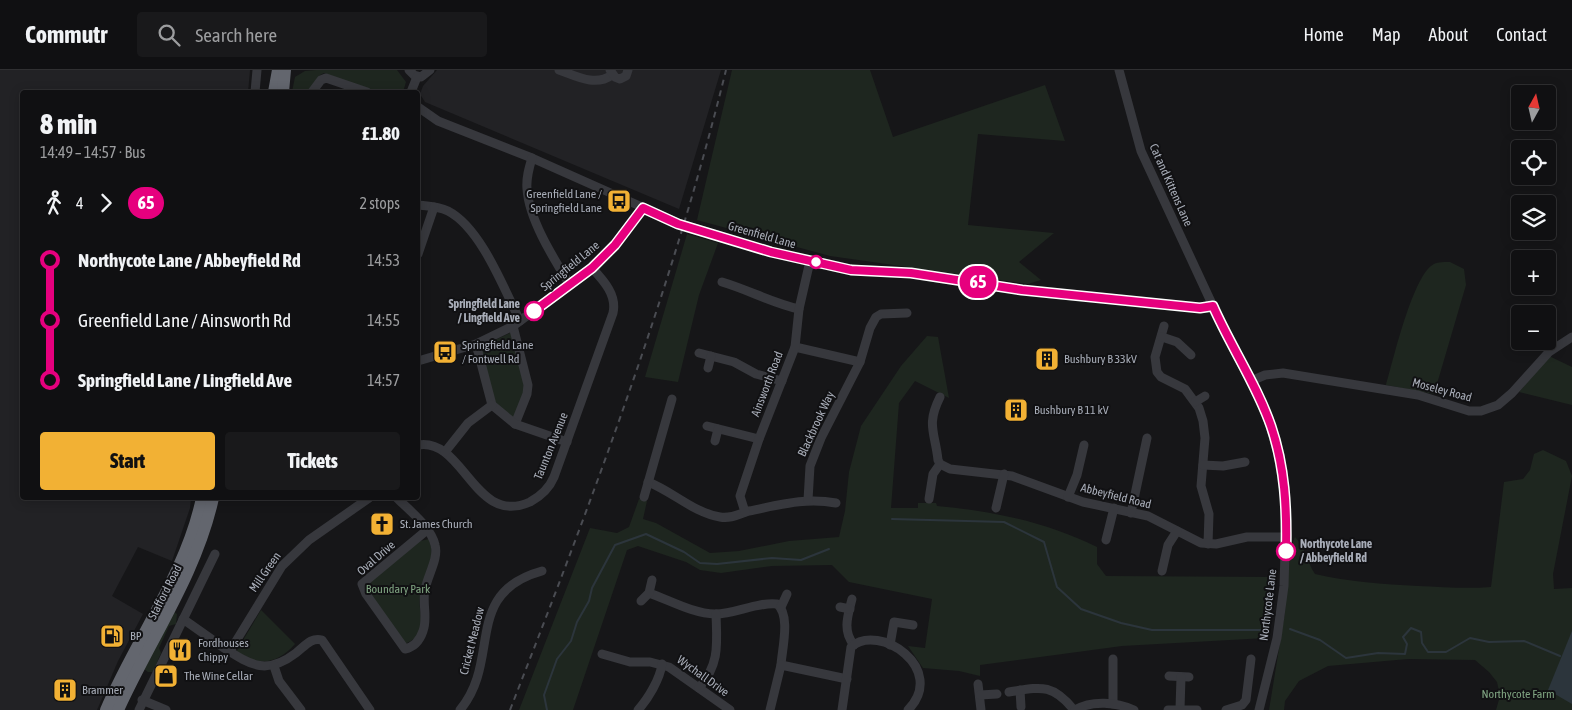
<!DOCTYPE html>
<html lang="en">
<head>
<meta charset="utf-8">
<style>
  :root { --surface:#101012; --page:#19191b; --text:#f1f3f6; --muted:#9c9d9f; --line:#303032; --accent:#f2b134 }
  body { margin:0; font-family:"Asap Condensed",sans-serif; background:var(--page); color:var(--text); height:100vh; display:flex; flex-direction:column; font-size:19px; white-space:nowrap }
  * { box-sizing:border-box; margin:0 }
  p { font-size:16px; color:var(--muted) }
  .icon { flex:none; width:28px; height:28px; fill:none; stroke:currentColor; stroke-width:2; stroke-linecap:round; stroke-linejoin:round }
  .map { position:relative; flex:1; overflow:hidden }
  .sheet { position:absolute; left:20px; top:20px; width:400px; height:410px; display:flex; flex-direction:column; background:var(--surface); border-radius:5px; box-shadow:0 2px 12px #0003,0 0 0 1px var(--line) }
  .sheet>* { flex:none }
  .badge { padding:0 10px; border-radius:16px; font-size:18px; line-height:32px }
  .needle { width:32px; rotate:8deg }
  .controls { position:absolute; left:1511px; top:15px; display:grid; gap:10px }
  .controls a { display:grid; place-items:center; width:45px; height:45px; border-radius:5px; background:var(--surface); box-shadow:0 2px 12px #0003,0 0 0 1px var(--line); font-size:25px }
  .map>.badge { position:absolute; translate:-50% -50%; box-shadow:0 0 0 2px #fff }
  .legs { display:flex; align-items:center; gap:8px; height:55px; padding:0 20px; font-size:16px }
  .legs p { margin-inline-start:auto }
  .summary { display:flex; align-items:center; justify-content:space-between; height:85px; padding:0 20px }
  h1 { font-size:28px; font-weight:800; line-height:38px }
  .action { display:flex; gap:10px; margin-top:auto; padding:10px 20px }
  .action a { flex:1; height:58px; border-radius:5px; background:var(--accent); color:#111; font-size:20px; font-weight:800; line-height:58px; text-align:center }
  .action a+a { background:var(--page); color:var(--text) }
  ul { padding:0 20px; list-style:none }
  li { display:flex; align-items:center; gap:18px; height:60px; font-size:19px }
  li i { display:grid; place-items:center; width:8px; height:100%; margin:0 6px; background:currentColor }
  li i::after { content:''; width:12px; height:12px; margin:-6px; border:4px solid; border-radius:50%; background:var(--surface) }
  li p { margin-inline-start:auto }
  li:first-child i { background:linear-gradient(#0000 50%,currentColor 0) }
  li:last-child i { background:linear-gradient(currentColor 50%,#0000 0) }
  header { display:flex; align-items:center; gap:30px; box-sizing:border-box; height:70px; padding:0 25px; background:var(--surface); border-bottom:1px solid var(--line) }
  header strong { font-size:24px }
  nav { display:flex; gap:28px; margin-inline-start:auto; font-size:18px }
  .search { width:350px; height:45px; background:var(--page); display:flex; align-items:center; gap:12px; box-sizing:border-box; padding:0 18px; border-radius:5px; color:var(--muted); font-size:19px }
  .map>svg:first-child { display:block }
  .built { fill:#222225 }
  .green { fill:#1e261f }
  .water { fill:#2c353c }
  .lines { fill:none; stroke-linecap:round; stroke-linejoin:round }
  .stream { stroke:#2c353c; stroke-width:2 }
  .minor { stroke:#37383d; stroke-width:9 }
  .highway { stroke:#63666e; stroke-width:12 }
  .rail { stroke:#4a4c52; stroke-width:2; stroke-dasharray:6 5; stroke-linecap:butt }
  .line-1-casing { stroke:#fff; stroke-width:11 }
  .line-1 { stroke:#e6007e; stroke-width:8 }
  .stop-1-dot { fill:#fff; stroke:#e6007e; stroke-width:2.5 }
  .labels { text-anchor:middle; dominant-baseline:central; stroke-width:4; stroke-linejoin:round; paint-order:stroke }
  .street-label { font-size:12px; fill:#a8adb8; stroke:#111113 }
  .poi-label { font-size:12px; fill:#a8adb8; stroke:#111113; text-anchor:start }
  .stop-label { font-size:12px; font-weight:bold; fill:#a8adb8; stroke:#111113; text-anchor:end }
  .park-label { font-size:12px; fill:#7fa381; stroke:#111113 }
</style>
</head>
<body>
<header>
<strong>Commutr</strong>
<div class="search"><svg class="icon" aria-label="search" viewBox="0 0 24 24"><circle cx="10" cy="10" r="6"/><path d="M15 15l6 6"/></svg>Search here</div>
<nav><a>Home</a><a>Map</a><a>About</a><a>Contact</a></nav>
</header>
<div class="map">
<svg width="1572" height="640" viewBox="0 0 1572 640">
  <rect width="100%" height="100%" fill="#161618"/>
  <!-- built -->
  <g class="built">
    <path d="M0,0H250L248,22H22V428H191L190,438L172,491L138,477L112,526L143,544L118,591L97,640H0Z"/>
    <path d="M437,0H721L679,139L425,32L420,24L423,16Z"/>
  </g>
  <!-- green -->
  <g class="green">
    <path d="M316,0H397L406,12L403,22H372L324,3L320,5L310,22H292L295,7L305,1Z"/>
    <path d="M732,0H870L893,67L1045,15L1065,71L978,64L968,155L1054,163L1019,192L1041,210L1028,214L830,186L697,150Z"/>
    <path d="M687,164L718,173L699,225L678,312L645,307Z"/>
    <path d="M1450,192L1464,199L1466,215L1434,324L1386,315C1393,291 1413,204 1434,194C1438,192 1445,192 1450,192Z"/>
    <path d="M514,261L526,323L515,351L493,333L480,277Z"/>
    <path d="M927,266L938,267L949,328L915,311L899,333L891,438H918V433H936L937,436C993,441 1046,452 1097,477V494L1106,506L1276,507L1266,568L1122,576L980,595V606L959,601L923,598L908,576L925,578L932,529L849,512L832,495L772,496L721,503L700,500L686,492L638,476L627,480L573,640H519L590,458L617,463L629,457L639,429L647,431L643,449L656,453L710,483L739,481L789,471L839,467L845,441L849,402L861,356L901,296Z"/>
    <path d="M1549,286L1572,297V335L1519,322Z"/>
    <path d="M1543,380L1566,391L1572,406L1553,504L1554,519L1572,518V640H1496L1500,626L1497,612L1489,602L1475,590L1408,589L1328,596L1299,611L1285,631L1284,640H1269L1285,542L1287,485L1295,467C1305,477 1307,492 1315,504C1349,512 1383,514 1418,516C1442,517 1467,519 1491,517L1504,412L1523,409L1530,400L1534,384Z"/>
    <path d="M429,469C437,492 423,504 420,526C418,538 424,550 420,561C417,568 411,571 405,574L368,521L367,515L420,471Z"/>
    <path d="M261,540L295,574C278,594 257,597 236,582Z"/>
    <path d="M174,542L177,544L176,554L169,556L159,578L161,583L153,602H148L144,599Z"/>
  </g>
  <!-- water -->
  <path class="water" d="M1572,561V634L1548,620Z"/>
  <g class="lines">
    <!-- stream -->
    <g class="stream">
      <path d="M892,449L1004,452L1044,472L1057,517L1081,539L1121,553L1152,560H1265"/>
      <path d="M1290,559L1320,570L1346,588L1378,583L1405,584L1407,574L1403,567L1411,558L1421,562L1422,573L1428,582H1446L1470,568L1489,572L1524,571L1560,586"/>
      <path d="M547,640L544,625L557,589L571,571L577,552L589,531L592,518L615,475L646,464L684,482L700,493L717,494L772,488L801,490L829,479"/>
    </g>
    <!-- minor -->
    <g class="minor">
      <path d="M409,0L414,5L421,7L430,0"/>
      <path d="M559,0C576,6 595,17 612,5"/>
      <path d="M610,0L615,7L620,9L626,6L628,0"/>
      <path d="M1119,0L1141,81L1225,262L1265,340L1281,393L1286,448L1284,516L1277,568L1259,640"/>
      <path d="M255,22L257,0"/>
      <path d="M312,22L321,10L326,8L367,22"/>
      <path d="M411,22L417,7"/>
      <path d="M418,37L438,51L532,88L678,153L771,182L851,200L911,203L1022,220L1200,238L1213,237"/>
      <path d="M532,88C529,98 526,108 527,119C529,150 554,189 570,215"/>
      <path d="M418,135C428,136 438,136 448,141C481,158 504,219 520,251"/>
      <path d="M418,184L434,137"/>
      <path d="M722,212C749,220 772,233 799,239"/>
      <path d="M513,256L528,315L527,324L515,354"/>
      <path d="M1164,256L1155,287L1157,302L1161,307L1185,319L1199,338L1203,351L1205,368L1201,416L1209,444L1208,474"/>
      <path d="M1162,267L1177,272L1191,285"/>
      <path d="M476,274L492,335L515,354L567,372"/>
      <path d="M795,277L860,292"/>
      <path d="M699,283L734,292L756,304L782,311"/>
      <path d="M418,291L476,274L513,256L592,198L615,175L643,138"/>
      <path d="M708,298L711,286"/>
      <path d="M1251,311L1265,305L1283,303L1418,325L1469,341H1481L1498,335L1512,323L1549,282L1572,267"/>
      <path d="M940,327C926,355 935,362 938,390L940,394L950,399L1012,406L1083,432L1148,446L1201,473L1216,474L1247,467H1286"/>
      <path d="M1195,332L1205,326"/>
      <path d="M707,356L759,369"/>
      <path d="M715,371L718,359"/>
      <path d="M418,375C464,367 474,457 530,432C541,426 549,419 554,407L613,243C617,225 604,211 592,198"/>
      <path d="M445,382L468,353L492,335"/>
      <path d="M1203,395L1223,396L1245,392"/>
      <path d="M648,412C672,421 694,443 720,447C731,449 739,444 749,441C779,435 805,427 836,433"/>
      <path d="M644,427L672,329"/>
      <path d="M1068,427L1077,405L1084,375"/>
      <path d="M397,428C410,441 431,457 435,475C439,489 427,506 425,520C422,533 428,548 423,561C420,570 414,577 405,579L366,524L362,514L427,460"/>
      <path d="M929,429L933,404L940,394"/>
      <path d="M808,430L810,396L821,368L860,292L870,258L876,247L881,244L907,243"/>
      <path d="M996,438L1004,404"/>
      <path d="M745,442L740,426L759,369L795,277L799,239L810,191"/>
      <path d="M1131,443L1147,368"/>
      <path d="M1106,470L1114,438"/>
      <path d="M1162,501L1168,475L1177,461"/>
      <path d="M649,523C669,530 694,544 715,544C736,544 756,532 777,534C791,545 782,579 781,595"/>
      <path d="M852,529C848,545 842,561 854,575"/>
      <path d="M641,531L649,523L652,510"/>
      <path d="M781,537L787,524"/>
      <path d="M840,537L850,539"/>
      <path d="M183,549C197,559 210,568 224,578C252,596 267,605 296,583C305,576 311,567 322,570L370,640"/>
      <path d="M890,575L894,552L913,555"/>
      <path d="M230,581L282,496L309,470L369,428"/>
      <path d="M602,584L630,592H650L669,597L730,640"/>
      <path d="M1113,589V634"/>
      <path d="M274,596L279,611L301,640"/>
      <path d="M1169,606L1189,607"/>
      <path d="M978,614L981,640"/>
      <path d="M699,618C720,594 717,574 716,544"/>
      <path d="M1020,620L1021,637"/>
      <path d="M1009,622C1041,617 1052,613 1074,640"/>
      <path d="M980,625L997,624"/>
      <path d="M142,630L166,640"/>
      <path d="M1180,639L1181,607"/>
      <path d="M139,640L215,484"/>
      <path d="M460,640C502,590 462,523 542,501"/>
      <path d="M638,640C648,629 660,609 662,594"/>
      <path d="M770,640L781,595L847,609"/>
      <path d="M842,640L851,577C879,552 948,599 908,640"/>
      <path d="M1075,640C1092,630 1116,632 1134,640"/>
      <path d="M1168,640H1197"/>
      <path d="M1226,640L1242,635L1246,630L1251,589"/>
    </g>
    <!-- highway -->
    <g class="highway">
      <path d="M274,22L278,0"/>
      <path d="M283,22L285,0"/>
      <path d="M106,640C136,569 186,504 202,428"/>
      <path d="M118,640C150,569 196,505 213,428"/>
    </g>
    <!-- rail -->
    <path class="rail" d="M510,640C592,430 672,220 726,0"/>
  </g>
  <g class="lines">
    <!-- line-1 casing -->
    <g class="line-1-casing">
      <path id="line-1" d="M534,241L592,198L615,175L643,138L678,154L771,182L851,200L911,203L1022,220L1200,238L1213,236C1231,277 1257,315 1271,356C1285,397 1287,439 1286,481"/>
    </g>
    <!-- line-1 -->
    <use href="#line-1" class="line-1"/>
  </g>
  <!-- icons -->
  <defs>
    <g id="bus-square" transform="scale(1.25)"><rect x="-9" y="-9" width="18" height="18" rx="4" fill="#f2b134" stroke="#111113"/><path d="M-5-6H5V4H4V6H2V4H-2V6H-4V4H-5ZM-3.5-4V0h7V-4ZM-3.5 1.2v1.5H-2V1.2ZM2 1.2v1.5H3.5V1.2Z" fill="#111"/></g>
    <g id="building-square" transform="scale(1.25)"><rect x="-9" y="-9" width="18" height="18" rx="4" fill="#f2b134" stroke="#111113"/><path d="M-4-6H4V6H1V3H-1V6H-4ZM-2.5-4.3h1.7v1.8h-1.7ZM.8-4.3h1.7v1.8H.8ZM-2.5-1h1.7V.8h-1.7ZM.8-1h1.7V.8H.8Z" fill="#111"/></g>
    <g id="church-square" transform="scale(1.25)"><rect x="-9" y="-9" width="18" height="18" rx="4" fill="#f2b134" stroke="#111113"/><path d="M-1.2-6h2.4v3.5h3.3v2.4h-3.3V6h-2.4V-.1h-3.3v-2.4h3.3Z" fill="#111"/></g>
    <g id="fuel-square" transform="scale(1.25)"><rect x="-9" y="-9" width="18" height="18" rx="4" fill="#f2b134" stroke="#111113"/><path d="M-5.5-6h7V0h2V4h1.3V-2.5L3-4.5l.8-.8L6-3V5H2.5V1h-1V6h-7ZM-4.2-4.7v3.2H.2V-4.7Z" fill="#111"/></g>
    <g id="restaurant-square" transform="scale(1.25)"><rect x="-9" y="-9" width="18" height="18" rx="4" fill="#f2b134" stroke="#111113"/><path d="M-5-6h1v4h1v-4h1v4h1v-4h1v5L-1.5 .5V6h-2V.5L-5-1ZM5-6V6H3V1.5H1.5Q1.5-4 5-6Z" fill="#111"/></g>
    <g id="shop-square" transform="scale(1.25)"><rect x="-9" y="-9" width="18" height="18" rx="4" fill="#f2b134" stroke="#111113"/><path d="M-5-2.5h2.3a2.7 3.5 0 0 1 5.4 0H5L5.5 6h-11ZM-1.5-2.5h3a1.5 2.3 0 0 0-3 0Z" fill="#111"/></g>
  </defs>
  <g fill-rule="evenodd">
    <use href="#bus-square" x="619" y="131"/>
    <use href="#bus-square" x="445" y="282"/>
    <use href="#building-square" x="1047" y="289"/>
    <use href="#building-square" x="1016" y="340"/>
    <use href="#church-square" x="382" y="454"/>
    <use href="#fuel-square" x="112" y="566"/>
    <use href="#restaurant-square" x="180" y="580"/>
    <use href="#shop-square" x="166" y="606"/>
    <use href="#building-square" x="65" y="620"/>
  </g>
  <!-- markers -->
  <g class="stop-1-dot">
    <circle cx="816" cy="192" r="6"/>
    <circle cx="534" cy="241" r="9"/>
    <circle cx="1286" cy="481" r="9"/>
  </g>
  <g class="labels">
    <!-- street labels -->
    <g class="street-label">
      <text transform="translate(1171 115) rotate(66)">Cat and Kittens Lane</text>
      <text transform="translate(762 165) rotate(16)">Greenfield Lane</text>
      <text transform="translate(570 196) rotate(-39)">Springfield Lane</text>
      <text transform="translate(767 314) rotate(-69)">Ainsworth Road</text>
      <text transform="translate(1442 320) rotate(15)">Moseley Road</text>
      <text transform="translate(816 354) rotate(-65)">Blackbrook Way</text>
      <text transform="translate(551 376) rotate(-68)">Taunton Avenue</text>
      <text transform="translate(1116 426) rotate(14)">Abbeyfield Road</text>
      <text transform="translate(376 488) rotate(-41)">Oval Drive</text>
      <text transform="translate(265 502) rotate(-55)">Mill Green</text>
      <text transform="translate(165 522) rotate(-63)">Stafford Road</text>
      <text transform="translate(1268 535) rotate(-83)">Northycote Lane</text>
      <text transform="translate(472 571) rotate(-76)">Cricket Meadow</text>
      <text transform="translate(703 606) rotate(36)">Wychall Drive</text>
    </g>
    <!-- poi labels -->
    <g class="poi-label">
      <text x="602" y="124" text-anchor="end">Greenfield Lane /<tspan x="602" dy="14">Springfield Lane</tspan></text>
      <text x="462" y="275">Springfield Lane<tspan x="462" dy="14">/ Fontwell Rd</tspan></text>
      <text x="1064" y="289">Bushbury B 33kV</text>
      <text x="1034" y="340">Bushbury B 11 kV</text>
      <text x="400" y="454">St. James Church</text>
      <text x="130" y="566">BP</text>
      <text x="198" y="573">Fordhouses<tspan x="198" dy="14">Chippy</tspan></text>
      <text x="184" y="606">The Wine Cellar</text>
      <text x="82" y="620">Brammer</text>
    </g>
    <!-- stop labels -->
    <g class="stop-label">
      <text x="520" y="234">Springfield Lane<tspan x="520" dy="14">/ Lingfield Ave</tspan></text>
      <text x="1300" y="474" text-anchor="start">Northycote Lane<tspan x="1300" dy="14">/ Abbeyfield Rd</tspan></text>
    </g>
    <!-- park labels -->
    <g class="park-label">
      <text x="398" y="519">Boundary Park</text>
      <text x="1518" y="624">Northycote Farm</text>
    </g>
  </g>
</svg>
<div class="controls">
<a><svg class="needle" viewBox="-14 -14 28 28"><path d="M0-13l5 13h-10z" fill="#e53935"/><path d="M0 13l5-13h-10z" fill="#9c9d9f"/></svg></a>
<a><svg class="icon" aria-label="locate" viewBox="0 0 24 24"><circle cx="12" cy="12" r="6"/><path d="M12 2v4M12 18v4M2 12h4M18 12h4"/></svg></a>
<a><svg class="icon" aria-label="layers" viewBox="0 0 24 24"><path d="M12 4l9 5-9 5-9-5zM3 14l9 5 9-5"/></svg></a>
<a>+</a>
<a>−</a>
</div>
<b class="badge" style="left:978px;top:212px;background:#e6007e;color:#fff">65</b>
<section class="sheet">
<div class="summary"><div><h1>8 min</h1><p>14:49 – 14:57 · Bus</p></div><b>£1.80</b></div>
<div class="legs"><svg class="icon" aria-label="walk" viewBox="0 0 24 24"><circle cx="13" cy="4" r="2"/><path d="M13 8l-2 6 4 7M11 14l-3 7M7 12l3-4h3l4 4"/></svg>4<svg class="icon" aria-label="forward" viewBox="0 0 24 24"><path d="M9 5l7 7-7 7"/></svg><b class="badge" style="background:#e6007e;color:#fff">65</b><p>2 stops</p></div>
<ul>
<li><i style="color:#e6007e"></i><b>Northycote Lane / Abbeyfield Rd</b><p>14:53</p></li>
<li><i style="color:#e6007e"></i><span>Greenfield Lane / Ainsworth Rd</span><p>14:55</p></li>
<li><i style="color:#e6007e"></i><b>Springfield Lane / Lingfield Ave</b><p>14:57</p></li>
</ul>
<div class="action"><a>Start</a><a>Tickets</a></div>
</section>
</div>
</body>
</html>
